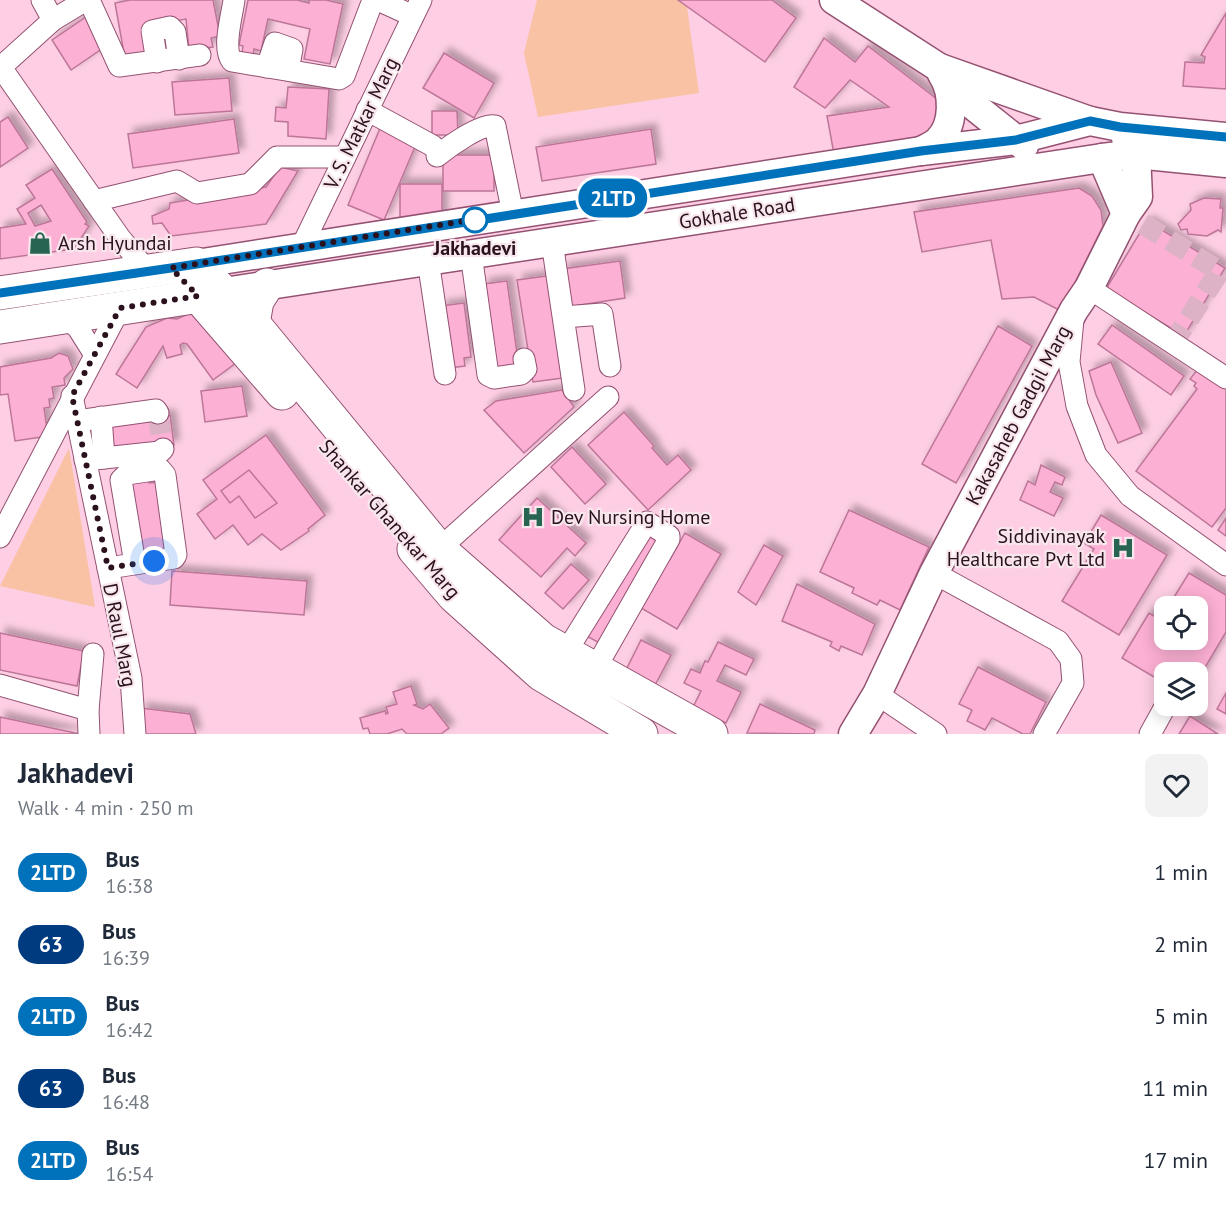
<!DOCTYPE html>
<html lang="en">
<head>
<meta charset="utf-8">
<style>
  :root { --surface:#fff; --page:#f2f2f3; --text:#1f2937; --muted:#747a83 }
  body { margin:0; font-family:"PT Sans",sans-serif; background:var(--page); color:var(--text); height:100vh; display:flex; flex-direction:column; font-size:22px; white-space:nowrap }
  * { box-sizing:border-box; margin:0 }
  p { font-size:20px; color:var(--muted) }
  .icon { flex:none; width:33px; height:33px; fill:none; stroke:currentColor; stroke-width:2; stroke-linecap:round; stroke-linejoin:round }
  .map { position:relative; height:734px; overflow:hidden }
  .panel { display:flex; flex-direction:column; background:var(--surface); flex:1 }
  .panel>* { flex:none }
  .badge { padding:0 12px; border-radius:20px; font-size:21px; line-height:39px }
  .controls { position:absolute; left:1154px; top:596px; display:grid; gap:12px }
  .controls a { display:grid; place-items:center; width:54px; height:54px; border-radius:12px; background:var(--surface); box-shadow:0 3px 15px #0003; font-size:30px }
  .you { position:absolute; width:30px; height:30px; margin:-15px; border:4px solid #fff; border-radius:50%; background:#1a73e8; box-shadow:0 0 0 9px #1a73e833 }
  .map>.badge { position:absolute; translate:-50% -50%; box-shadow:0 0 0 3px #fff }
  .round { display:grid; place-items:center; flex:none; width:63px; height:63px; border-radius:12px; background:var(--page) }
  .headline { display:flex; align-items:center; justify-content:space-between; height:102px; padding:0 18px }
  h1 { font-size:28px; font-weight:700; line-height:45px }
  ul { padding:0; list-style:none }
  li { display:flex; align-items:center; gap:18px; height:72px; padding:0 18px }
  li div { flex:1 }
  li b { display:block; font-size:22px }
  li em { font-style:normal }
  li .badge { min-width:66px; font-weight:700; text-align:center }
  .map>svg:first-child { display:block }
  .green { fill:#f9c2a4 }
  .building { fill:#fcb0d3; stroke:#bc7697; stroke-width:1.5; fill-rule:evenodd; filter:url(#shadow) }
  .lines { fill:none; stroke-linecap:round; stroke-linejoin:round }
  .street-tunnel { stroke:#deb2c6; stroke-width:21; stroke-dasharray:21 10; stroke-linecap:butt }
  .street-casing { stroke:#945172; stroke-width:23 }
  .secondary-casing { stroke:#945172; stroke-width:31 }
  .primary-casing { stroke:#945172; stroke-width:35 }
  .street { stroke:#fff; stroke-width:21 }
  .secondary { stroke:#fff; stroke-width:28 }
  .primary { stroke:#fff; stroke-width:33 }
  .line-casing { stroke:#fff; stroke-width:14 }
  .line { stroke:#0072bc; stroke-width:9 }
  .walk { stroke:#2b101d; stroke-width:6; stroke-dasharray:0 10.8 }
  .stop-dot { fill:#fff; stroke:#0072bc; stroke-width:3 }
  .labels { text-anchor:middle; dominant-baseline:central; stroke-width:4.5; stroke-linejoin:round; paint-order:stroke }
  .street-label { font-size:20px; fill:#2b101d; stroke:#f7e7ed }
  .poi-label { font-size:20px; fill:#2b101d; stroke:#f7e7ed; text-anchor:start }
  .stop-label { font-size:20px; font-weight:bold; fill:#2b101d; stroke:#f7e7ed }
</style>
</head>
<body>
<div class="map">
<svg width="1226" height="734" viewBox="0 0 1226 734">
  <defs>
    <filter id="shadow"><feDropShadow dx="5.5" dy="-5.5" stdDeviation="3" flood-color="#0004"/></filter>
  </defs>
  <rect width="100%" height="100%" fill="#fecfe4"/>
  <!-- green -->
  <g class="green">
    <path d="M537,0H686L699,93L538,117L524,53Z"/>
    <path d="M69,448L95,607L0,586Z"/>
  </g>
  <!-- building -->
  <g class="building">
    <path d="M130,0H213L220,36L211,38L213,47L189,50L186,19L144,26L149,55L125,59L115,3Z"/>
    <path d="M248,0H297L309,3V0H326L343,4L330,64L304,59L310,29L268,19L261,51L254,49L252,61L241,59L243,46L239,45Z"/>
    <path d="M678,0H772L796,18L765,62Z"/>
    <path d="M1226,13V89L1183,86L1185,62L1204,63L1205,57L1201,55Z"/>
    <path d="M86,17L106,46L71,70L52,40Z"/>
    <path d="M824,38L855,62L868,46L946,106L941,133L834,154L827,116L889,107L850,80L825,108L794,87Z"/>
    <path d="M444,53L494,83L474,118L423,88Z"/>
    <path d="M229,78L232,111L175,115L172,82Z"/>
    <path d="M288,87L329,89L326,139L288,136V122L275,121L276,107L286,108Z"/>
    <path d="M432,111H457L458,135H432Z"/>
    <path d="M8,117L28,148L0,167V122Z"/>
    <path d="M234,119L239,153L133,168L128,134Z"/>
    <path d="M381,126L417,142L384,220L348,205Z"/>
    <path d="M651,129L656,164L542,181L536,147Z"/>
    <rect x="443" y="155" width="51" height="36"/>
    <path d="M280,167L298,171L266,224L171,236L162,223L153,224L152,216L169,209L170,203L266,187Z"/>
    <path d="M52,169L87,222L85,224L89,226L74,249L0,259V228L26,224L17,209L35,198L26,185ZM41,205L51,221L35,226L28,213Z"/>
    <rect x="400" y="184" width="42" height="34"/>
    <path d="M1079,188L1092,196L1101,210L1103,226L1061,311L1034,297L1002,299L991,240L922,252L914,212Z"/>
    <path d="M1204,198L1221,199L1220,208H1223L1221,232L1218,230L1207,236L1188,234L1187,229L1181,230L1178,224L1191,210L1190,204Z"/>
    <path d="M1147,221L1225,268L1184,336L1106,289Z"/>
    <path d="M620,261L625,298L567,307L562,269Z"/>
    <path d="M554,275L570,377L533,382L517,280Z"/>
    <path d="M507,281L519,368L494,371L483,284Z"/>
    <path d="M464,303L471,357L464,358L465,366L449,368L441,306Z"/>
    <path d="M190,313L196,315L236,363L213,380L187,344L183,343L180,345L182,354L167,358L163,346L137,388L116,374L146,327L167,318L177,319Z"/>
    <path d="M1112,325L1184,376L1171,395L1098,344Z"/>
    <path d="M998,326L1032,346L956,483L922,464Z"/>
    <path d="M59,353L68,356L73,369L64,378L65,385L52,387L54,398L49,399L50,407L44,408L48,436L15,441L8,394L0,395V367L51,358Z"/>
    <path d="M1111,362L1142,433L1118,443L1096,395L1089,371Z"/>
    <path d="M1201,365L1226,384V508L1212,527L1136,471L1197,389L1194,386L1196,383L1190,379Z"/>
    <path d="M242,386L247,416L205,422L201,391Z"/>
    <path d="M562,390L574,407L524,453L484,410L496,401Z"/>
    <path d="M624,412L654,446L652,448L667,465L678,455L691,470L648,510L588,445Z"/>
    <path d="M170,415L174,445L106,453L105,423Z"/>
    <path d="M266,435L325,515L308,529L309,531L281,550L262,534L248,545L233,525L215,539L197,514L217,499L203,480Z"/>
    <path d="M572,447L606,484L585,504L551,467Z"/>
    <path d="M1041,465L1065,477L1062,485L1055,482L1050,492L1063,498L1054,516L1020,500L1028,481L1035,485Z"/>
    <path d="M249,470L277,503L255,518L239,496L230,503L221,491Z"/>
    <path d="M148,477L149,483L163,482L172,554L141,558L131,479Z"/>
    <path d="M537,498L586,543L575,556L567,548L541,577L499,540Z"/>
    <path d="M849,510L929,547L900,610L880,600L877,605L852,593L854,588L820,572Z"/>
    <path d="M1101,515L1167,555L1119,635L1062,601L1094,549L1084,543Z"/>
    <path d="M1226,518V536L1218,530Z"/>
    <path d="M646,527L667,538L603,645L583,634Z"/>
    <path d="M685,533L721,554L677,629L641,608L667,558L670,559Z"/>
    <path d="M764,545L783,556L756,605L738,592Z"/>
    <path d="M571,564L589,580L563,609L545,593Z"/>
    <path d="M172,571L307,581L304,615L170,605Z"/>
    <path d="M1189,573L1226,595V632L1197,681V672H1164V683L1122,658L1149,613L1164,622V639H1197V606H1178L1171,602Z"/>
    <path d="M797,584L875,624L862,655L841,646L839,651L830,646L832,642L782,621Z"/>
    <path d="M0,633L84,651L77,686L0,670Z"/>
    <path d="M641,640L671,655L654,687L625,672Z"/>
    <path d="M718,642L754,659L746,675L725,665L717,681L741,692L726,723L693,707L701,691L684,683L691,669L700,673L705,661L708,662Z"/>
    <path d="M978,667L1046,702L1030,734H1023L992,718L985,730L967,721L972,710L959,704Z"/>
    <path d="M411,686L417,704L414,705L423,709L430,704L449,728L441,734H407L402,729L387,734H370L368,728L363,729L360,718L385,711L386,714L388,713L386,707L397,704L393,692Z"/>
    <path d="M1226,693V714L1217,709Z"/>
    <path d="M760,704L815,730L814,734L747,733Z"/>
    <path d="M141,708L190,714L196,734H145Z"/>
    <path d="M1190,716L1218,734H1179Z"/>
    <path d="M0,717L80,734H0Z"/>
  </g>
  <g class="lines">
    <!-- street-tunnel -->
    <g class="street-tunnel">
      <path d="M1143,224L1218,270L1217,275L1179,334"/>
      <path d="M158,413L163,449"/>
    </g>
    <!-- street casing -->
    <g class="street-casing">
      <g id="street">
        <path d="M42,0L53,20"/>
        <path d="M89,0L119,66L200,55"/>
        <path d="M234,0C232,16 222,48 232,61L339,79L344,76L373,0"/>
        <path d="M378,0L413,16"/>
        <path d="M157,62L152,31L170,27L175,32L179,59"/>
        <path d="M0,66L120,238L148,272"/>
        <path d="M1,67L53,20L86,0"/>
        <path d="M267,67L275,43L292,49L288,70"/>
        <path d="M367,110L433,146"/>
        <path d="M437,156C448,147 483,122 495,126L513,214"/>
        <path d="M94,201L177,181L197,193L250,184L277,157H345"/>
        <path d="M552,242L574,390"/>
        <path d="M302,246L421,0"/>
        <path d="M471,254L488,375L494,378L521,374L526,369L524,359"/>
        <path d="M428,260L445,374"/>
        <path d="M1089,288L1226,378"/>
        <path d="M66,317L78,328L95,355"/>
        <path d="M564,317L602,314L610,366"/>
        <path d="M1073,319L1069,362L1077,406L1096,455L1130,496L1226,565"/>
        <path d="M72,396L131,678L135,734"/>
        <path d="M101,417L104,458"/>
        <path d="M77,421L156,410L158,413"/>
        <path d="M85,460L160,452L163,449"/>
        <path d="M0,537L120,308"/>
        <path d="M439,549L608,397"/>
        <path d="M108,568L174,558L176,555L165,475L160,469L127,474L121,480L135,564"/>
        <path d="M934,573L1058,641L1071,659L1073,683L1044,734"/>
        <path d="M566,652L647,522L669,536V539L595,669"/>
        <path d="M0,685L88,710L89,734"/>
        <path d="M877,694L936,734"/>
        <path d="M88,710L93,654"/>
        <path d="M1150,734L1166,705"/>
      </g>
    </g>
    <!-- secondary casing -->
    <g class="secondary-casing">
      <g id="secondary">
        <path d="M834,0L938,67L970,103L1024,146"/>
        <path d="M940,68L1090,121"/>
        <path d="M921,151C927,148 934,145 938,141C955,125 954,92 942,74"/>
        <path d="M1102,158L1126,214"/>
        <path d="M196,264L921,151L1016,140L1090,121L1120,127L1226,137"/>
        <path d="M224,292L1102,158L1136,154L1226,163"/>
        <path d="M853,734L877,694L934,573L1074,310L1089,288L1126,214L1138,197L1136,154L1126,138"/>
      </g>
    </g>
    <!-- primary casing -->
    <g class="primary-casing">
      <g id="primary">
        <path d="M0,293L196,264L253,323L439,549L543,640L711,734"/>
        <path d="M198,296L282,393"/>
        <path d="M253,323L257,301L267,285"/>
        <path d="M0,327L219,293"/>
        <path d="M414,549L454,596L541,674L641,734"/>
      </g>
    </g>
    <!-- street -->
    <use href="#street" class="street"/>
    <!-- secondary -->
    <use href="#secondary" class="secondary"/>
    <!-- primary -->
    <use href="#primary" class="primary"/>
  </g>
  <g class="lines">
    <!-- line casing -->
    <g class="line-casing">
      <path id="line" d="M0,293L171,268L921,151L1016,140L1090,121L1120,127L1226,137"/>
    </g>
    <!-- line -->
    <use href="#line" class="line"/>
    <!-- walk -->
    <path class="walk" d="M154,561L108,568L72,396L120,308L198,296L171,268L483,218L475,220"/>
  </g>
  <!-- icons -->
  <defs>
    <g id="shop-bare" transform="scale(1.8)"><path d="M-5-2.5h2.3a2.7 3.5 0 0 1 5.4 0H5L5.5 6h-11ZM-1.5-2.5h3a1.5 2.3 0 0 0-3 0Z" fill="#276552" stroke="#f7e7ed" stroke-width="2.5" paint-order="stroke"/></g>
    <g id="hospital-bare" transform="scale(1.8)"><path d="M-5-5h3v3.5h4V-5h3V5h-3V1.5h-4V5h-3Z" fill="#276552" stroke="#f7e7ed" stroke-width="2.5" paint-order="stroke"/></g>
  </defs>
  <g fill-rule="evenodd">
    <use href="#shop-bare" x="40" y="243"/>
    <use href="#hospital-bare" x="533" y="517"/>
    <use href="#hospital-bare" x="1123" y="548"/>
  </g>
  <!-- markers -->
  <circle class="stop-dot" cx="475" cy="220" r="12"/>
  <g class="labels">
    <!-- street labels -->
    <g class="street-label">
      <text transform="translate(361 123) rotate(-64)">V. S. Matkar Marg</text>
      <text transform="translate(737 213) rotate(-9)">Gokhale Road</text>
      <text transform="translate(1018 415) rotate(-62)">Kakasaheb Gadgil Marg</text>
      <text transform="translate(390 519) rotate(49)">Shankar Ghanekar Marg</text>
      <text transform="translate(120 635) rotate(79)">D Raul Marg</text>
    </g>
    <!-- poi labels -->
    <g class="poi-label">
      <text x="58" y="243">Arsh Hyundai</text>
      <text x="551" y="517">Dev Nursing Home</text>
      <text x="1105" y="536" text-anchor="end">Siddivinayak<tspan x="1105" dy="23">Healthcare Pvt Ltd</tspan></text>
    </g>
    <!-- stop labels -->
    <g class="stop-label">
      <text x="475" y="248">Jakhadevi</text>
    </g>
  </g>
</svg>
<div class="controls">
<a><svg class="icon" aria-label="locate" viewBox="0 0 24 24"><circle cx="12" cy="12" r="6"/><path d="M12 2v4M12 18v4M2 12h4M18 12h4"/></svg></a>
<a><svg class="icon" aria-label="layers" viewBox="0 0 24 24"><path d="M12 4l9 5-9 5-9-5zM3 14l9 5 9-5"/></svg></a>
</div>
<div class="you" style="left:154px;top:561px"></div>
<b class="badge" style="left:613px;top:198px;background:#0072bc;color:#fff">2LTD</b>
</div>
<section class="panel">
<div class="headline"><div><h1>Jakhadevi</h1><p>Walk · 4 min · 250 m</p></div><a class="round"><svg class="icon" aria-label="heart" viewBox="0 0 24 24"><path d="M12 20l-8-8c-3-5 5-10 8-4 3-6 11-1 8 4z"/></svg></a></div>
<ul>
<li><span class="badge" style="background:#0072bc;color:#fff">2LTD</span><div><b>Bus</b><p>16:38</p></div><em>1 min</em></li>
<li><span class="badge" style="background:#003b80;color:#fff">63</span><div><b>Bus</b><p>16:39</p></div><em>2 min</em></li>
<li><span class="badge" style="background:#0072bc;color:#fff">2LTD</span><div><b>Bus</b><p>16:42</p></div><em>5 min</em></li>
<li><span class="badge" style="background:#003b80;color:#fff">63</span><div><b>Bus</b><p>16:48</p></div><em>11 min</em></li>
<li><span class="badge" style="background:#0072bc;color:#fff">2LTD</span><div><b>Bus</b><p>16:54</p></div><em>17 min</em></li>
</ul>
</section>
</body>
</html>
